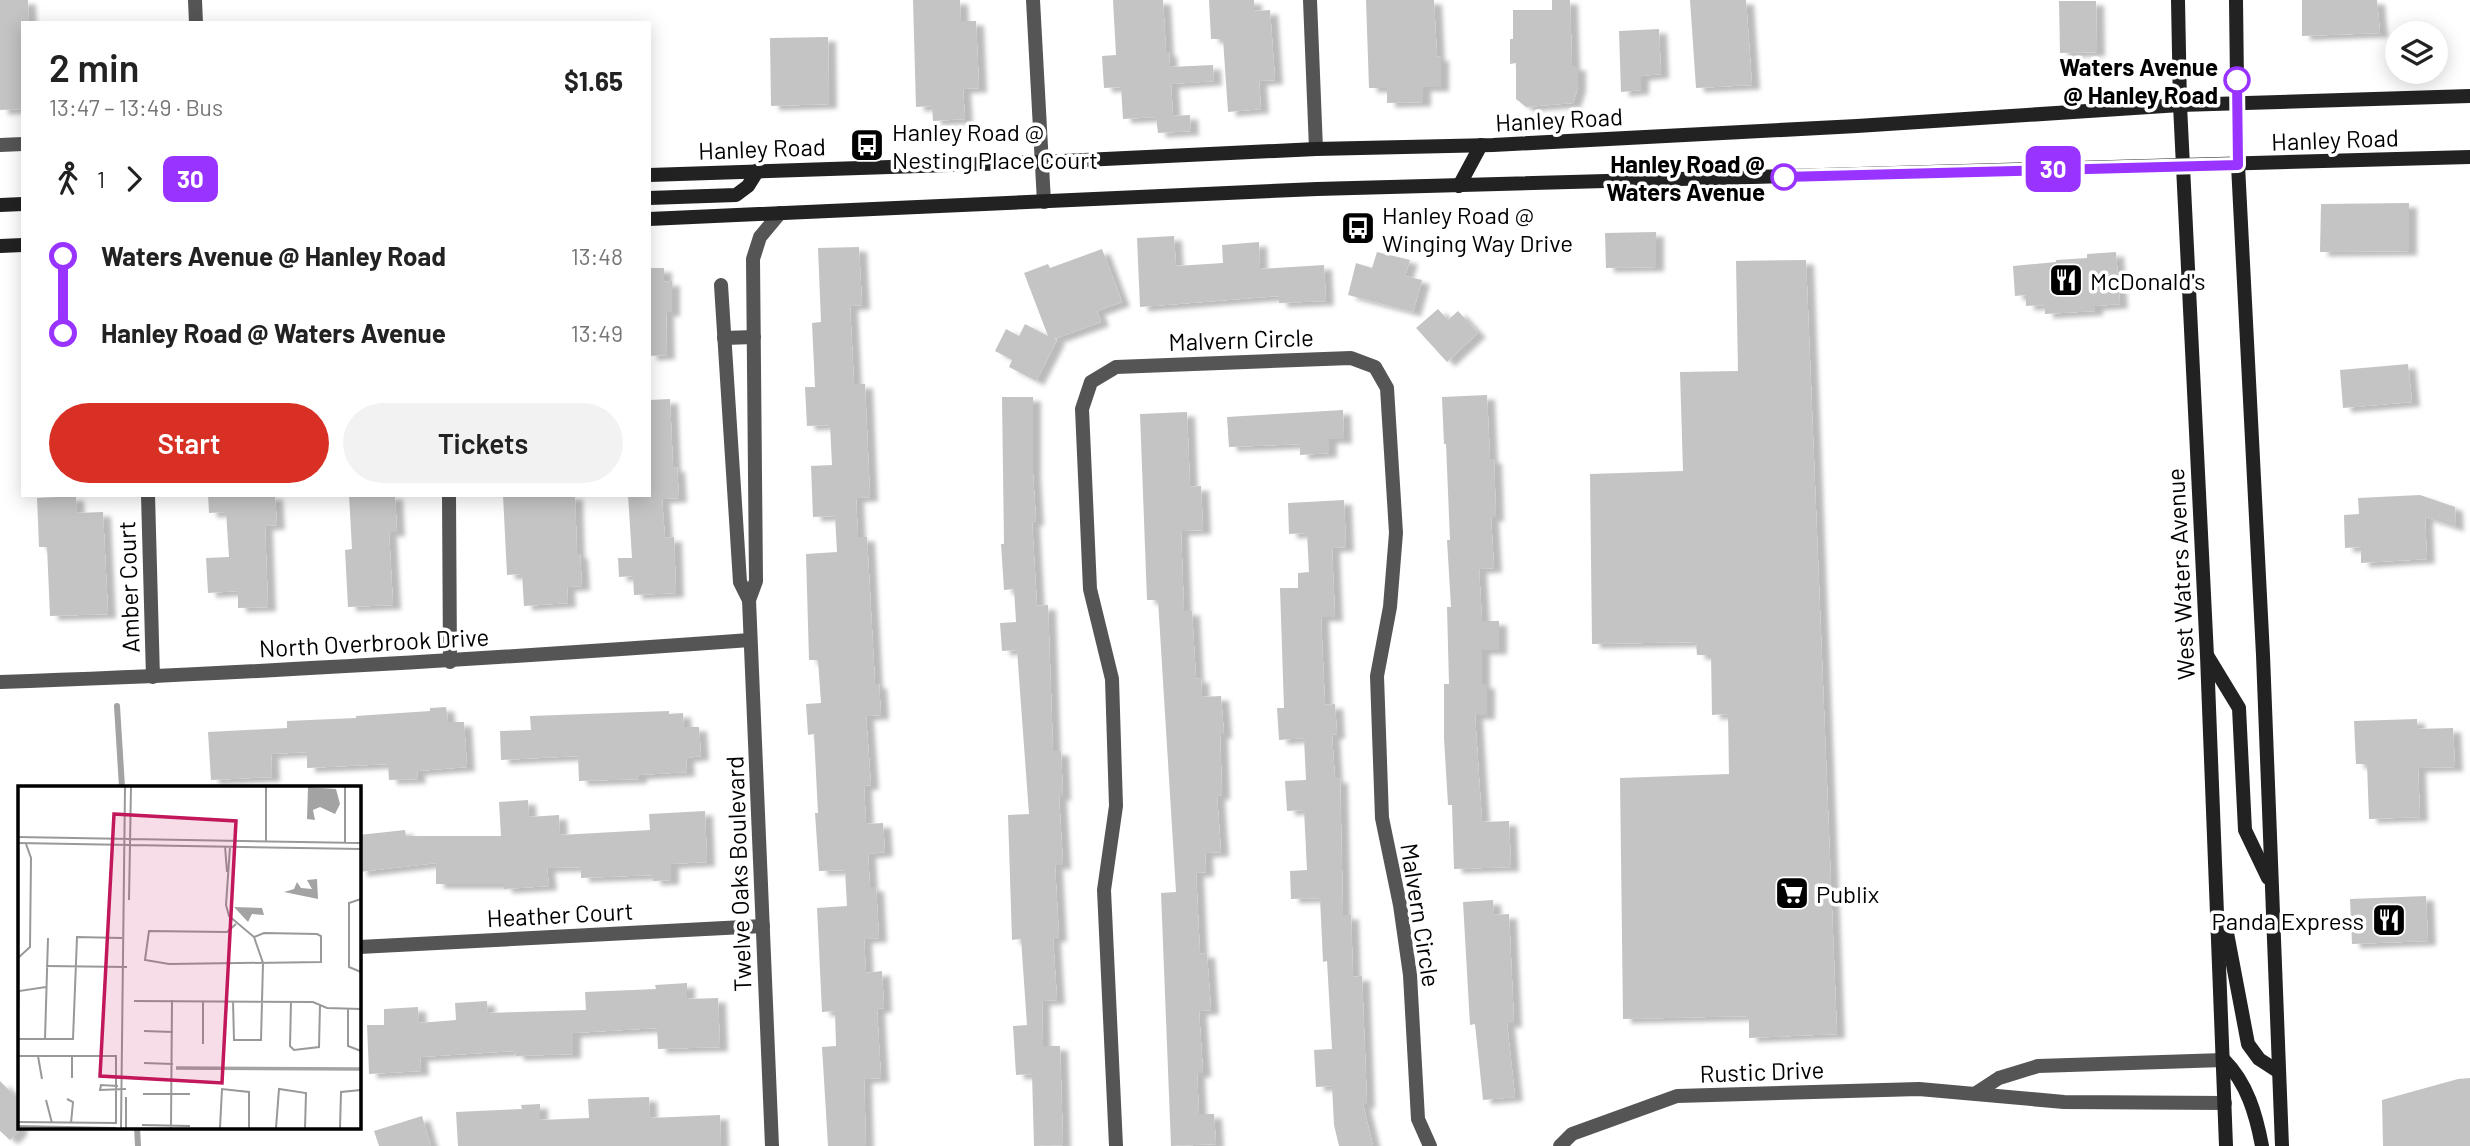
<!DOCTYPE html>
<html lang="en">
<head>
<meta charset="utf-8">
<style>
  :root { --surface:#fff; --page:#f2f2f2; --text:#222; --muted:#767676; --accent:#d93025 }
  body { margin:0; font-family:Barlow,sans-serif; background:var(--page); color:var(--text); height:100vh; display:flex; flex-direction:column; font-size:26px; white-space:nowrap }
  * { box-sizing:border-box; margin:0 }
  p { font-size:23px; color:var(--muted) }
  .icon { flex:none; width:38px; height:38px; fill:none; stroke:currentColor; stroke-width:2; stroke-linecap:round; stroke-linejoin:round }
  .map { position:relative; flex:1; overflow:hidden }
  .drawer { position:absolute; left:21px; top:21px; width:630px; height:476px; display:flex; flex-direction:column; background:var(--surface); border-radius:0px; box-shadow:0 4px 18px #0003 }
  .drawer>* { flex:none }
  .badge { padding:0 14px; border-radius:10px; font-size:24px; line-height:46px }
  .fabs { position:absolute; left:2385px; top:21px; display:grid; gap:14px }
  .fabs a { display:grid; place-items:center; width:63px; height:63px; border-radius:50%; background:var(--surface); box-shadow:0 4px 18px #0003; font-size:35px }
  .map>.badge { position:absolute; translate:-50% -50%; box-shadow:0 0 0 4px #fff }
  .legs { display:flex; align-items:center; gap:10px; height:77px; padding:0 28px; font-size:23px }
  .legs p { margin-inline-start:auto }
  .summary { display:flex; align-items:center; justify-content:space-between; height:119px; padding:0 28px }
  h1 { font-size:38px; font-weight:600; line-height:52px }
  .cta { display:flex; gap:14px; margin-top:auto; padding:14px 28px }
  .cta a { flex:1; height:80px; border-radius:42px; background:var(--accent); color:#fff; font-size:28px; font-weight:600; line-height:80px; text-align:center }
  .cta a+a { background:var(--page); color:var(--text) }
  ul { padding:0 28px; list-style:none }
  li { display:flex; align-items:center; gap:24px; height:77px; font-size:26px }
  li i { display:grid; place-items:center; width:10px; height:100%; margin:0 9px; background:currentColor }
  li i::after { content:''; width:18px; height:18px; margin:-9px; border:5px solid; border-radius:50%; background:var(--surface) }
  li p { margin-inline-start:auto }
  li:first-child i { background:linear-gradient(#0000 50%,currentColor 0) }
  li:last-child i { background:linear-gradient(currentColor 50%,#0000 0) }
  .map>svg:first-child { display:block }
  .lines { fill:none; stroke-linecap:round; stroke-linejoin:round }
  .stream { stroke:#a3a3a3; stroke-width:6 }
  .building { fill:#c4c4c4; filter:url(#shadow) }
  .street { stroke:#555; stroke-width:14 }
  .secondary { stroke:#222; stroke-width:14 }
  .line-1-casing { stroke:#fff; stroke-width:16 }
  .line-1 { stroke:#93f; stroke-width:10 }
  .stop-1-dot { fill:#fff; stroke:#93f; stroke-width:3.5 }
  .labels { text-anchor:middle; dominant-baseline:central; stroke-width:7; stroke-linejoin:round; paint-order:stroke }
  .stop-label { font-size:24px; font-weight:bold; fill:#000; stroke:#fff; text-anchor:end }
  .street-label { font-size:24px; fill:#000; stroke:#fff }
  .poi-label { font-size:24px; fill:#000; stroke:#fff; text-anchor:start }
  .inset-river { fill:none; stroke:#a3a3a3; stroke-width:3.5 }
  .inset-road { fill:none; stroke:#999; stroke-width:2 }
  .view { fill:#c2185b; fill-opacity:0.15; stroke:#c2185b; stroke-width:3.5 }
  .inset-edge { fill:none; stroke:#000; stroke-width:3.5 }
</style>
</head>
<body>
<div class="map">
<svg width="2470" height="1146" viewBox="0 0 2470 1146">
  <defs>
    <filter id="shadow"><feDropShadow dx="8" dy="4.5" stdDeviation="2" flood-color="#0004"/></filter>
  </defs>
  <rect width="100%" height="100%" fill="#fff"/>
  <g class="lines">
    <!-- stream -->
    <g class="stream">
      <path d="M117,706L122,787"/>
      <path d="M137,1127L138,1146"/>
    </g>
  </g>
  <!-- building -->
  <g class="building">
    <path d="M0,0H28L29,23H23V109L0,110Z"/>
    <path d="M913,0H960L961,21H976L979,88L963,89L965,119L933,121L932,106L916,107Z"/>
    <path d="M1113,0H1163L1166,52H1169L1170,67L1213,65L1214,81L1171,84L1173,116L1190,115L1191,131L1158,133L1156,117L1123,119L1121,87L1104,88L1102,56L1116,55Z"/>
    <path d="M1209,0H1254V11L1270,10L1275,80L1259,81L1261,109L1228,112L1223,39H1211Z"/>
    <path d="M1366,0H1434L1437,57L1441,56V87H1423V102L1387,103V88H1369Z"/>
    <path d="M1552,0H1570L1572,66H1578V87L1573,103L1526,107L1516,99V63L1510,64V39H1513V10H1552Z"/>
    <path d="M1690,0H1746L1752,85L1696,88Z"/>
    <path d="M2302,0H2377L2380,33L2302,36Z"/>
    <path d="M2059,1H2096L2097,52L2060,53Z"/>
    <path d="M1659,29L1661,74L1641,76V90L1621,92L1619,31Z"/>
    <path d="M828,37L829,104L771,106L770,38Z"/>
    <path d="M2409,203V251L2320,252L2321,204Z"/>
    <path d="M1656,232V267L1606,268L1605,233Z"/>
    <path d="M1174,236L1176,266L1223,263L1222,245L1259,242L1260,269L1324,265L1326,301L1279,303V296L1140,307L1137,238Z"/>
    <path d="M859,247L862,305L850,306L854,384H865L870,497L856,498L858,537H867L875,684H879L881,715L866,716L871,785L864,786L866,824L883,823L885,852L868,854L870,887H876L879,938L864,939L866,973L882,971L884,1008L877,1009L881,1078L864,1079L866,1146H828L822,1047L836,1046L835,1011L822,1012L817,908L847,906L845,870L819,871L815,813H818L814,734L808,735L806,704L821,703L818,660H809L806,554L837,552L835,516L813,517L811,466L832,465L830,425L807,426L805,387H815L812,323L821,322L818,248Z"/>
    <path d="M1102,249L1122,302L1097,311L1101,322L1054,339L1057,340L1036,381L1009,367L1012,360L995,351L1006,329L1019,336L1025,324L1048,336L1024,273L1048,264L1050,268Z"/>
    <path d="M1377,252L1410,260L1405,276L1422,280L1413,312L1348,295L1356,263L1372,268Z"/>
    <path d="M2116,252L2120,304L2095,306V311L2045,314V305L2026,306V295L2015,296L2013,266L2056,262V260L2087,258V254Z"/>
    <path d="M1806,260L1837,1034L1749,1038V1016L1623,1019L1620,778L1729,774L1728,714L1712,715L1711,655H1697L1696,642L1592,644L1590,474L1683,471L1680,372L1738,371L1736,261Z"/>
    <path d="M649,268H664V282L672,281V312H666L667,355L649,356Z"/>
    <path d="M1438,309L1448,320L1458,311L1478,333L1447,362L1416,328Z"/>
    <path d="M2408,364L2412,402L2343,408L2340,370Z"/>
    <path d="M1487,395L1490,459H1494L1496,517H1491L1494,568L1479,569L1482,621H1499V650H1482V684H1487V715H1475L1482,822L1509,821L1511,867L1454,869L1452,805H1448L1444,738V684H1449L1447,607H1451L1447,540H1450L1446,444H1444L1442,397Z"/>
    <path d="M1002,397H1033V474L1036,521L1032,522L1037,606L1048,605L1053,751H1061L1063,796H1059L1063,865H1055L1059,937L1053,938L1057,1000L1042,1001L1043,1046H1060L1063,1145L1034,1146L1032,1074L1016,1075L1013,1026L1027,1025L1021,939L1012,940L1008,815L1029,814L1017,650L1002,651L1000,623L1016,622L1014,589L1004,590L1001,544H1004Z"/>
    <path d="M670,399L673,468L677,467L679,498L662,499L665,538L674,537L676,593L634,595L633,576L619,577L618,558H632L628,495H649V400Z"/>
    <path d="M1343,410L1344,439H1329V453L1300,455V444L1229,447L1227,417Z"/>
    <path d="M1187,412L1190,487L1201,486L1203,530L1181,531L1184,611H1192L1196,679L1201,678L1202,697L1221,696L1224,734H1220L1222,795L1217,796L1221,852L1205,853L1206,872L1196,873L1200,954L1207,953L1211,1010L1199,1011L1203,1073H1197L1199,1114H1214L1216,1144L1171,1146L1161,893L1176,892L1158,600H1147L1140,414Z"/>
    <path d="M208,495H275L277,525L265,526L268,607L238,608V591L208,593L206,558L229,557L226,512L209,513Z"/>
    <path d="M349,495H395L397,532H389L393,605L348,607L345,550L352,549Z"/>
    <path d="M503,495H575L577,554H580L582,586L567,587L568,603L524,606L522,574L507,575Z"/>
    <path d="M2420,495L2455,507L2456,527L2425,517L2427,559L2361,563V547L2345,548L2344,515L2359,514L2358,498Z"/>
    <path d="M76,496L77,513L103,512L108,614L50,616L47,547H39L37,498Z"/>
    <path d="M1344,500L1346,547L1332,548L1335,617H1321L1325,705L1335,704L1337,734L1332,735L1335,779L1340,778L1343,915H1351L1353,977L1362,976L1367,1104H1363L1373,1146H1339L1334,1125L1332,1086L1316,1087L1314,1050L1332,1049L1327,961L1323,962L1320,898L1291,899L1290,871L1307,870L1304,810L1287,811L1285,781L1306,780L1304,738L1279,740L1277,708H1284L1280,588H1298V573L1309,572L1307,533L1289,534L1288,503Z"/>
    <path d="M446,707L448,722H464L467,767L417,771L418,779L389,780L388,764L307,768V752L271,754L272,777L211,780L208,732L287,728V721L356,718V716L430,711V708Z"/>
    <path d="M669,711V714L683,713L684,727H699L701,756L686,758L687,772L639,775V779L579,781L578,756L501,760L500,731L531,730L530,716Z"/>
    <path d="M2417,719V729L2453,728L2455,767L2418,768L2420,817L2369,819L2367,764H2356L2354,721Z"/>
    <path d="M528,800L529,817L559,815L560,835L650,830L649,814L705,811L707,862L671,864V880L653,881V875L581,878V867L547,868L549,886L504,889V884H436V863L359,872V835L405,830L406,836H501L499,802Z"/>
    <path d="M2426,896L2428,941L2352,944L2350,899Z"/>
    <path d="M1493,900L1494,915L1509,914L1514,1023H1507L1515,1097L1483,1100L1475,1024L1470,1025L1463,902Z"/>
    <path d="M687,983V999L718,998L720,1047L658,1049L657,1028L573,1033V1054L516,1056L515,1051L420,1057L421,1071L369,1074L367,1025H384V1009L418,1007L419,1023L456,1020L455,1003L487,1001L488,1013L586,1010L585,992L656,989L655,985Z"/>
    <path d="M2470,1078V1146H2383L2382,1100L2458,1079Z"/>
    <path d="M0,1081L19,1100V1131L10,1140L0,1131Z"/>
    <path d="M649,1097L650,1118L720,1115L721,1146H458L456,1112L522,1109L521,1105L540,1104V1120L589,1118L588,1099Z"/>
    <path d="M422,1116L431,1146H379L374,1131Z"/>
  </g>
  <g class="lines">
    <!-- street -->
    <g class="street">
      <path d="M195,0L196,23"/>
      <path d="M1033,0L1044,202"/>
      <path d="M1310,0L1316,149"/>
      <path d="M0,145L23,144"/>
      <path d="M721,285L740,582L749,600L772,1146"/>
      <path d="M724,338L754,337"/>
      <path d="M148,495L153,677"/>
      <path d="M449,495L450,662"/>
      <path d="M749,600L756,581L753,259L760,237L780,213"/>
      <path d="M0,682C250,674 500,658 750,640"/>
      <path d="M359,947L763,926"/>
      <path d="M1976,1093L1999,1078L2038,1066L2224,1060"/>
      <path d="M1116,1146L1104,890L1116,806L1112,679L1090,589L1082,409L1091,382L1116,367L1351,358L1375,367L1387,388L1396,533L1390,607L1377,676L1382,818L1400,905L1410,975L1418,1119L1430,1146"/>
      <path d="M1560,1146L1572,1134L1677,1096L1919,1089L2064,1102L2225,1103"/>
    </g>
    <!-- secondary -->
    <g class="secondary">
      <path d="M2178,0L2180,105L2207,656L2226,1146"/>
      <path d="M2236,0L2238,165L2263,655L2282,1146"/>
      <path d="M649,175L1042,162L1316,149L1493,145L1857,126L2180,105L2470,96"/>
      <path d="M1459,186L1481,145"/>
      <path d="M649,198L736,195L748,186L758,170"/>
      <path d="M0,205L23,204"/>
      <path d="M649,219L1317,189L2470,157"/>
      <path d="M0,246L23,245"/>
      <path d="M2208,657L2239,708L2245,830L2268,878"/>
      <path d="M2227,933L2248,1044L2259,1059L2279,1072"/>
      <path d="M2224,1060C2247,1083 2256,1114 2262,1146"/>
    </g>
  </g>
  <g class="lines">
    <!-- line-1 casing -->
    <g class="line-1-casing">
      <path id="line-1" d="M1784,177L2238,165L2237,80"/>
    </g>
    <!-- line-1 -->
    <use href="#line-1" class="line-1"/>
  </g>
  <!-- icons -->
  <defs>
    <g id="bus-square" transform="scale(1.75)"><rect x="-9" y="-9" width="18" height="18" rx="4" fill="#000" stroke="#fff"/><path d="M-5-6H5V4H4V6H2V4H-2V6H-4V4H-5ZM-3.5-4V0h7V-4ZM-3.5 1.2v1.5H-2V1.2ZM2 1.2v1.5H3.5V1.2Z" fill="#fff"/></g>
    <g id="restaurant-square" transform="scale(1.75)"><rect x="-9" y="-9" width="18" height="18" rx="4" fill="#000" stroke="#fff"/><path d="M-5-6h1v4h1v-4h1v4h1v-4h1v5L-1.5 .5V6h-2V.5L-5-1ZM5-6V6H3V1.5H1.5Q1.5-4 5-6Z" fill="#fff"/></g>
    <g id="supermarket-square" transform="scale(1.75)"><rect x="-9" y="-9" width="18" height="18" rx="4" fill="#000" stroke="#fff"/><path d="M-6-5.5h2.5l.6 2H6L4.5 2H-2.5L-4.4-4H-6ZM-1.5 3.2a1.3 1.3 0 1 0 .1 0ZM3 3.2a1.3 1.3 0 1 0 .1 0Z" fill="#fff"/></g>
  </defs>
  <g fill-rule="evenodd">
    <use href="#bus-square" x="867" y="145"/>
    <use href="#bus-square" x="1358" y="228"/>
    <use href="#restaurant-square" x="2066" y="280"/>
    <use href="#supermarket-square" x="1792" y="893"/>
    <use href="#restaurant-square" x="2389" y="920"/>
  </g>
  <!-- markers -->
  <g class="stop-1-dot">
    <circle cx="2237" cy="80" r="12"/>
    <circle cx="1784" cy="177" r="12"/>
  </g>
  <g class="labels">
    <!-- stop labels -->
    <g class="stop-label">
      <text x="2218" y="66">Waters Avenue<tspan x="2218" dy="28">@ Hanley Road</tspan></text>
      <text x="1765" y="163">Hanley Road @<tspan x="1765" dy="28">Waters Avenue</tspan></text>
    </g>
    <!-- street labels -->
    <g class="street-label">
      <text transform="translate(1559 119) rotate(-3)">Hanley Road</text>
      <text transform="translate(2335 139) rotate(-2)">Hanley Road</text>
      <text transform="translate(762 148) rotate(-2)">Hanley Road</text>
      <text transform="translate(1241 339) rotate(-2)">Malvern Circle</text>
      <text transform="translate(2180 574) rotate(-93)">West Waters Avenue</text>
      <text transform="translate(128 587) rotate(-92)">Amber Court</text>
      <text transform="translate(374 642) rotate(-3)">North Overbrook Drive</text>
      <text transform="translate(738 874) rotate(-92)">Twelve Oaks Boulevard</text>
      <text transform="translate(560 914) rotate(-3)">Heather Court</text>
      <text transform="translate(1421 915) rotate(81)">Malvern Circle</text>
      <text transform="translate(1762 1071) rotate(-2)">Rustic Drive</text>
    </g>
    <!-- poi labels -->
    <g class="poi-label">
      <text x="892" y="131">Hanley Road @<tspan x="892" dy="28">Nesting Place Court</tspan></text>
      <text x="1382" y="214">Hanley Road @<tspan x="1382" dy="28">Winging Way Drive</tspan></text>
      <text x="2090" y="280">McDonald's</text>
      <text x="1816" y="893">Publix</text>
      <text x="2364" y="920" text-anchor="end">Panda Express</text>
    </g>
  </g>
  <!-- overview -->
  <g transform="translate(18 786)">
    <rect width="343" height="343" fill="#fff"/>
    <path d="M290,1L318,3L322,18L317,28L302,21L295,24L297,34L289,33ZM299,93L300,113L266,106L276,103L279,96L283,102L294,103L289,94ZM216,121L244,122L246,129L234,128L230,136Z" fill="#a3a3a3"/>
    <path class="inset-river" d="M158,282L343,283"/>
    <path class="inset-road" d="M0,51L343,57M248,55V1M327,56V1M0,57L343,63M207,60L209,86M212,61L208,119L211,130L236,151L245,177L243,254H216L215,215M343,113L331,117V181L343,186M111,114L113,1M218,138L209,146L131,145L127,174L151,178L303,176V150L299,148L246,147L236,151M0,172L12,161L13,72L8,58M28,180L109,181M116,215L295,216L309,222L343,223M273,216L272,260L276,264L301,261L302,219M330,222V260L343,265M0,231L1,205L28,201M126,245L155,246M0,253H55L59,151L104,152M27,253L30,152M185,258V215M0,270H98V337L0,336M20,270L24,293M54,270V292M126,277L155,278M100,300L83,299L82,304L108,303M125,308H172M49,313L55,316L53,337M28,314L34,337M124,339L172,340M0,340L98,342M103,342L107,1M108,342V311M153,342L154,214M202,342L204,303L231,306V342M258,342L261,303L288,307L287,342M322,342L323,306L343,304"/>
    <path class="view" d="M96,28L218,35L204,297L82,290Z"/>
    <rect width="343" height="343" class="inset-edge"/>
  </g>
</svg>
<div class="fabs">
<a><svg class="icon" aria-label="layers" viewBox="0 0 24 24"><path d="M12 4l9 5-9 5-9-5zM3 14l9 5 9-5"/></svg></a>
</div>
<b class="badge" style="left:2053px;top:169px;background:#93f;color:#fff">30</b>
<section class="drawer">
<div class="summary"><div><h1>2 min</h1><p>13:47 – 13:49 · Bus</p></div><b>$1.65</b></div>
<div class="legs"><svg class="icon" aria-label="walk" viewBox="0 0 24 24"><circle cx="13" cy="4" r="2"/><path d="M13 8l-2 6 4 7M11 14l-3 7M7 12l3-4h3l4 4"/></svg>1<svg class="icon" aria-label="forward" viewBox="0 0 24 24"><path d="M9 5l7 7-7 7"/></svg><b class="badge" style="background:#93f;color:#fff">30</b></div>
<ul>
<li><i style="color:#93f"></i><b>Waters Avenue @ Hanley Road</b><p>13:48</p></li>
<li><i style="color:#93f"></i><b>Hanley Road @ Waters Avenue</b><p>13:49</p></li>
</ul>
<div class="cta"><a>Start</a><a>Tickets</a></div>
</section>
</div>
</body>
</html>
